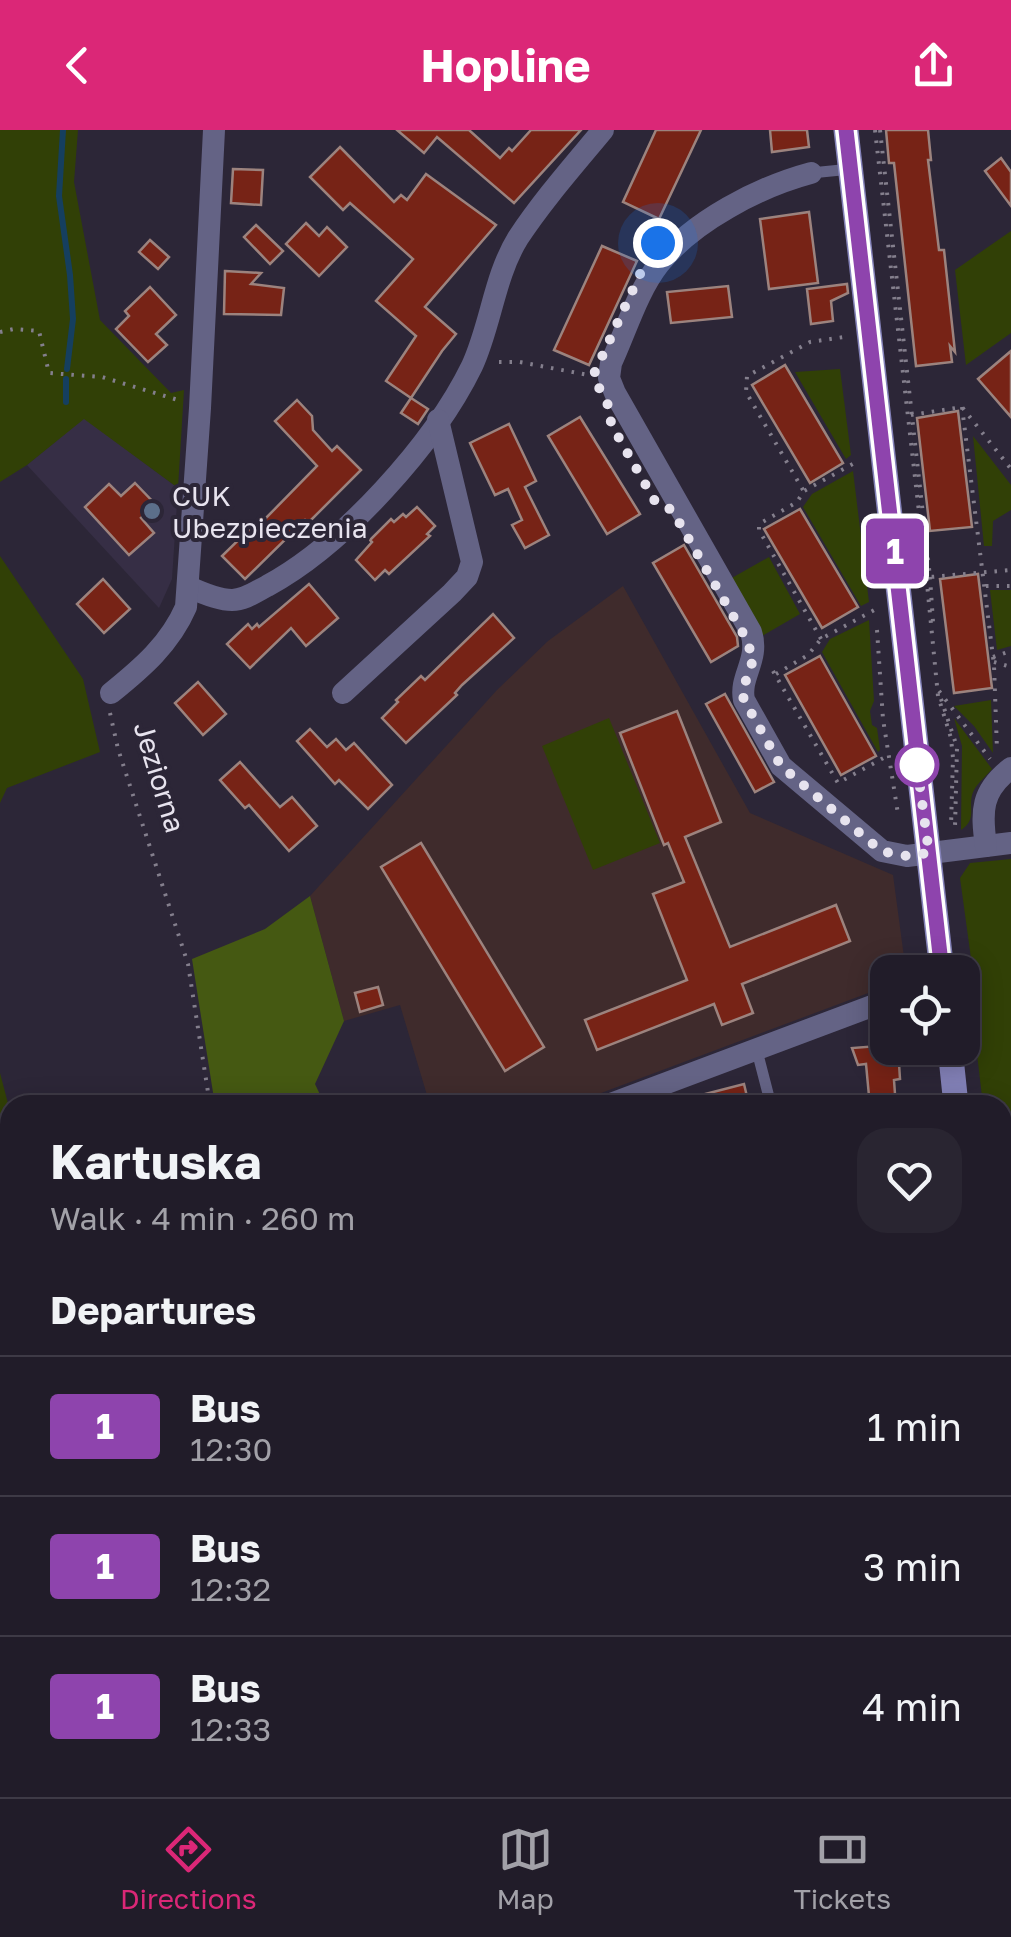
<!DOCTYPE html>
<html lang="en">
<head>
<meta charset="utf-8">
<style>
  :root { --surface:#211c29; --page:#292531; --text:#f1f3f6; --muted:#a2a1a8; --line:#3e3a46; --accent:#db2777 }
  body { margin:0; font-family:"Golos Text",sans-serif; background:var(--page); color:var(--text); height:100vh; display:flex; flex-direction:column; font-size:38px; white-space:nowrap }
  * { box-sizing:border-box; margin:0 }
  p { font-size:32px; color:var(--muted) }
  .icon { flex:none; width:55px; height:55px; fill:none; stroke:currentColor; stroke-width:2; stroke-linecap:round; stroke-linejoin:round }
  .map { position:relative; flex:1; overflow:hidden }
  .side { position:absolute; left:0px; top:965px; width:1012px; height:702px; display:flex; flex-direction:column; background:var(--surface); border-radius:30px 30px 0 0; box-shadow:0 5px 25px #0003,0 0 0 2px var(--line) }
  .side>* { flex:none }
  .badge { padding:0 20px; border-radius:8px; font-size:35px; line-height:65px }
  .tools { position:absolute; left:870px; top:825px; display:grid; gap:20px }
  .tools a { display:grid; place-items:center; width:110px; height:110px; border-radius:20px; background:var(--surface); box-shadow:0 5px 25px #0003,0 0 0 2px var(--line); font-size:50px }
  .you { position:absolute; width:50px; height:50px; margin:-25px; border:8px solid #fff; border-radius:50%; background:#1a73e8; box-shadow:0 0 0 15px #1a73e833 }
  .map>.badge { position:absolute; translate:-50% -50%; box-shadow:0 0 0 5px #fff }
  h2 { padding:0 50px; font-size:38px; line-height:90px }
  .round { display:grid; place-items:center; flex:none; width:105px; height:105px; border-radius:30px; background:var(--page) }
  .headline { display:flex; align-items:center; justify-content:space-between; height:170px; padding:0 50px }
  h1 { font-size:48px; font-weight:700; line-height:75px }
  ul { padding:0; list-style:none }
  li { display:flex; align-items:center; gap:30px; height:140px; padding:0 50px; border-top:2px solid var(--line) }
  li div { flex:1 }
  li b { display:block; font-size:38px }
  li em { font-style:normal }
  li .badge { min-width:110px; font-weight:700; text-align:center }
  header { display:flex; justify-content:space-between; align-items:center; height:130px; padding:0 50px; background:var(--accent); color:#fff; font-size:45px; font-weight:700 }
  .menu { display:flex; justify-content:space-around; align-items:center; height:140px; border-top:2px solid var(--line); background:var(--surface); font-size:28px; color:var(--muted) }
  .menu a { display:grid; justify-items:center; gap:5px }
  .menu .current { color:var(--accent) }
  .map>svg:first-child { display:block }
  .built { fill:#362e45 }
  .education { fill:#3f2b2c }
  .green { fill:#314006 }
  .forest { fill:#455912 }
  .water { fill:#153f5f }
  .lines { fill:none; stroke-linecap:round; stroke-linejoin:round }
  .stream { stroke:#153f5f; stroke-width:6 }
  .building { fill:#772316; stroke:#9c837e; stroke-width:2.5 }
  .path { stroke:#847f8d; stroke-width:4; stroke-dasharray:2.5 8; stroke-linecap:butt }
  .lane { stroke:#646385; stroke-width:11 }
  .street { stroke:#646385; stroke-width:22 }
  .secondary { stroke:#8482b9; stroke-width:25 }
  .line-casing { stroke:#fff; stroke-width:22 }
  .line { stroke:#8e44ad; stroke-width:15 }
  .walk { stroke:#e7e3ee; stroke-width:10; stroke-dasharray:0 18 }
  .service-dot { fill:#5c6f8a; stroke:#2c2637; stroke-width:4 }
  .stop-dot { fill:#fff; stroke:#8e44ad; stroke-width:5 }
  .labels { text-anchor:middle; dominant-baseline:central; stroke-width:8; stroke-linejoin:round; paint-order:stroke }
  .poi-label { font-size:28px; fill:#e7e3ee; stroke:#2c2637; text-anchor:start }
  .street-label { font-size:28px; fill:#e7e3ee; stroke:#2c2637 }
</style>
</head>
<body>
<header><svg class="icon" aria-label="back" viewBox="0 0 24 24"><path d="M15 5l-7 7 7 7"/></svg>Hopline<svg class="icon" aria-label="share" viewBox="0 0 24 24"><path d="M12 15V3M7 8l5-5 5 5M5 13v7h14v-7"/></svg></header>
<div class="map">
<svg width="1011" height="1667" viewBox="0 0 1011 1667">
  <rect width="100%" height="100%" fill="#2c2637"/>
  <!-- built -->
  <path class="built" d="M84,288L178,358L172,449L159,478L27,335Z"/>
  <!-- education -->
  <path class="education" d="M623,456L750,683L893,745L906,842H888L887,856L569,975H430L400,875L344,891L310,766L497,560L548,511Z"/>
  <!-- green -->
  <g class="green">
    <path d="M0,0H78L74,52L100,190L171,263L184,260L178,358L84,289L27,335L0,352Z"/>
    <path d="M1011,101V203L966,235L955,140Z"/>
    <path d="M840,239L851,325L846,329L795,242Z"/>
    <path d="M973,306L1011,355V380L993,391L992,416H984Z"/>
    <path d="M853,341L869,472L861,476L803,377L812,364Z"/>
    <path d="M0,426L83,549L100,622L7,658L0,673Z"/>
    <path d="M769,427L800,484L762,506L730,449Z"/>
    <path d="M990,460H1011V516L997,520Z"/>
    <path d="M869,490L874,571L870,581L872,595L877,598L880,620L878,622L822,522L830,509Z"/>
    <path d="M991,570L993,623L974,596L954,576Z"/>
    <path d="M609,588L660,713L593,740L542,616Z"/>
    <path d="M954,588L992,639C987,645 978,653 974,660C966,676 979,688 961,700L962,616Z"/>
    <path d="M1011,729V1160L1002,1115V975H983L973,890L977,872L960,748L970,733Z"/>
    <path d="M0,943L10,981V1658H185L187,1667H0Z"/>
    <path d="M1011,1521V1667H978L973,1658H1002L1003,1523Z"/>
    <path d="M539,1658H620L626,1667H542Z"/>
    <path d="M753,1658H813L809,1660L812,1665L824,1658H971L976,1667H738Z"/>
  </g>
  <!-- forest -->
  <g class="forest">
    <path d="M310,766L344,891L315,954L325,975H215L192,829L265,799Z"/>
    <path d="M365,1658H539L542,1667H368Z"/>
  </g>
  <!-- water -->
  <path class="water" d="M0,1369L10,1373V1658H53L62,1667H0Z"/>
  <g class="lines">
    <!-- stream -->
    <g class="stream">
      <path d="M63,0L59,66L70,145L73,189L67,239"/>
      <path d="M66,249V272"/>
    </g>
  </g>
  <!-- building -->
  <g class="building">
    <path d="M397,0H469L500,28L509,18L512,21L531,0H581L514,73L437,7L424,23Z"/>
    <path d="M656,0H701L659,89L623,72Z"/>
    <path d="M770,0H807L809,17L772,22Z"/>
    <path d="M886,0H928L931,30H928L939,120H944L955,222L950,216L952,232L916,236L894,33H889Z"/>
    <path d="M340,17L394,72L401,65L407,70L426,44L496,95L425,177L456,204L442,221L411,268L386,251L416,206L376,171L413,129L350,73L343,80L310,47Z"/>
    <path d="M1001,28L1011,42V76L985,41Z"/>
    <path d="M233,39L263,40L261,75L231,73Z"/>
    <path d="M809,82L818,153L769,159L760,89Z"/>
    <path d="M306,93L319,106L327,97L347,117L319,146L286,114Z"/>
    <path d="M256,95L283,121L270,134L244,107Z"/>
    <path d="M150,110L169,127L158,139L139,122Z"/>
    <path d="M602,116L637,131L589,235L554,220Z"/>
    <path d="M225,141L261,143L251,154L284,158L281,185L224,184Z"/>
    <path d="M847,154L848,163L831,171L833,191L811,194L807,159Z"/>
    <path d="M728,156L732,187L671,193L667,162Z"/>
    <path d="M150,157L176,185L156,204L167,215L148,232L116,199L129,186L125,181Z"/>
    <path d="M1011,221V287L978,249Z"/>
    <path d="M785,235L843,333L810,353L752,255Z"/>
    <path d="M411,268L428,279L418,294L401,283Z"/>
    <path d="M297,270L312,286L313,300L332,321L337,316L361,340L308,393L305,390L245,449L222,426L262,387L264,390L317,336L275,291Z"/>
    <path d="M958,281L972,397L930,401L917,288Z"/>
    <path d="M580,287L640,384L607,404L548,306Z"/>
    <path d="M509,294L536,351L525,357L549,405L525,418L512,395L522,390L508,359L495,365L470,313Z"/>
    <path d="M135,353L156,375L141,388L154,403L129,425L85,377L109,354L121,366Z"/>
    <path d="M417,377L435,396L427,404L430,406L389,444L385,440L375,450L356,430L372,412L370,410L391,389L394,392L403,384L406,387Z"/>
    <path d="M800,379L858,477L822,498L764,399Z"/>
    <path d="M684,415L737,507L738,516L711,532L653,433Z"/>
    <path d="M978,444L992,558L954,563L940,449Z"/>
    <path d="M103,449L130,479L104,503L77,474Z"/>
    <path d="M309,454L338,488L306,516L291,498L250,538L227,514L248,494L252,499L257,494L259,497Z"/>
    <path d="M493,484L514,508L462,555L455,563L457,565L406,613L382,588L398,572L396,570L421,546L425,550Z"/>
    <path d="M820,526L876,626L841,645L785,545Z"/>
    <path d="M198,552L226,584L203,605L175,573Z"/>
    <path d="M725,564L774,652L755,662L706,574Z"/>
    <path d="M677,581L721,692L685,707L730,817L836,775L850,811L742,854L753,883L722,895L714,874L597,920L585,890L687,850L653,764L684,752L668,713L664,715L620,603Z"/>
    <path d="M310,599L327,617L336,609L346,620L354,613L392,655L368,679L339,650L335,654L297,611Z"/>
    <path d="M240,632L280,677L292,667L317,696L289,721L249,675L245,678L220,650Z"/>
    <path d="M421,713L544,917L505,941L381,737Z"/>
    <path d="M378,857L383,875L360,882L355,863Z"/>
    <path d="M878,916L879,920L898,918L900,949L894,950L895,964L869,966L866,934L858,935L852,918Z"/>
    <path d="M744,954L749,975H687L686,969Z"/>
  </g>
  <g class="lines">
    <!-- path -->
    <g class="path">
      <path d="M875,0L926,443L938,566L951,608L953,628L951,696"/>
      <path d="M880,0L930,447L1011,440"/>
      <path d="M0,202L14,199L39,201L49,243L102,247L178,270"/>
      <path d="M499,232H520L588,245"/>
      <path d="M962,277L994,535L997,620"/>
      <path d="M911,285L962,277L1011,339"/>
      <path d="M803,360L746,262L747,246L810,212L844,207"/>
      <path d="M930,447L933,492"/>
      <path d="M986,456H1011"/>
      <path d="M877,500L883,589L898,684"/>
      <path d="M821,509L759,400V394L797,372L804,361L858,331"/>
      <path d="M993,527L1011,521"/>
      <path d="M994,532L1011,537"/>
      <path d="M773,541L838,653L887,626"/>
      <path d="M776,544L808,525L821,509L876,479"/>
      <path d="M939,561L990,629"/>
      <path d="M941,569L957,617L955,697"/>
      <path d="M110,583L118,619L188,834L210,975"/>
      <path d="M963,855L967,901"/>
      <path d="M1002,1214L1011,1251"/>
      <path d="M1002,1342L1011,1362"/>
      <path d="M1002,1515L1011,1510"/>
      <path d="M355,1658L358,1667"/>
      <path d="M723,1667L742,1658"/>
    </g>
    <!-- lane -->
    <g class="lane">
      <path d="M811,43L851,39"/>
      <path d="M756,917L771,975"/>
    </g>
    <!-- street -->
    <g class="street">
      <path d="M811,43C759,57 693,91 659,134C637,162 626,201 611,233L609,248L615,263L751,502C760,530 739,546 744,570L781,636L882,721L907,726L1011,713"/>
      <path d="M189,457C202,463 218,470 232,470C245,470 257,461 267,456C343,415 434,314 472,236C491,195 494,147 518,108C543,70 574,35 603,0"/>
      <path d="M111,563C142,538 170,514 186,477L200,278L214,0"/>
      <path d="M343,563L452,463L467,447L472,432L438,290"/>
      <path d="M986,716C981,681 981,661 1011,638"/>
      <path d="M608,975L888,870"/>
    </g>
    <!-- secondary -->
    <g class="secondary">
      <path d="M846,0L942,842"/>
      <path d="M950,918L956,975"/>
      <path d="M1002,1285L1011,1310"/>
    </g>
  </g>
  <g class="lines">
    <!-- line casing -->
    <g class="line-casing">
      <path id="line" d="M846,0L942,842"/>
    </g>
    <!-- line -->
    <use href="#line" class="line"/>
    <!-- walk -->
    <path class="walk" d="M658,113L647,129L593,246L610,279L611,294L656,373L672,380L744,505L747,516L755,524L742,562L744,570L781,636L868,710L882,721L894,724L907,726L929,723L917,635"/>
  </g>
  <!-- markers -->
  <circle class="service-dot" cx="152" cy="381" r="10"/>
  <circle class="stop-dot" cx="917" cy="635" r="20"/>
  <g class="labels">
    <!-- poi labels -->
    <g class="poi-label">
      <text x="172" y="365">CUK<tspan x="172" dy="32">Ubezpieczenia</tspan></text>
    </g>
    <!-- street labels -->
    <g class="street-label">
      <text transform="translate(160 647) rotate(73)">Jeziorna</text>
    </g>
  </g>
</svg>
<div class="tools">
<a><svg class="icon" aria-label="locate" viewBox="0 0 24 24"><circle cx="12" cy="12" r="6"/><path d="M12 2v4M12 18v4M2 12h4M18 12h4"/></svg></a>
</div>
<div class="you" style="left:658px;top:113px"></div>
<b class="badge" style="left:895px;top:421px;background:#8e44ad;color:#fff">1</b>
<section class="side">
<div class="headline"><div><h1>Kartuska</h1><p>Walk · 4 min · 260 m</p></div><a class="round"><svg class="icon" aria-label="heart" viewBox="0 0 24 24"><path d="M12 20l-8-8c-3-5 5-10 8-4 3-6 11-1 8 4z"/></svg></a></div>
<h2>Departures</h2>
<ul>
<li><span class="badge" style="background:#8e44ad;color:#fff">1</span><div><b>Bus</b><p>12:30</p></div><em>1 min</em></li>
<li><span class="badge" style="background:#8e44ad;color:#fff">1</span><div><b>Bus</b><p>12:32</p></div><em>3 min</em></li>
<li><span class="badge" style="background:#8e44ad;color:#fff">1</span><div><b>Bus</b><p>12:33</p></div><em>4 min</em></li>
</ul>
</section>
</div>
<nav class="menu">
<a class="current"><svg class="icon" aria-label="directions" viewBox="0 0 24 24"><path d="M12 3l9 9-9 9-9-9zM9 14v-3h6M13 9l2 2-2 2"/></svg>Directions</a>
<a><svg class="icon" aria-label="map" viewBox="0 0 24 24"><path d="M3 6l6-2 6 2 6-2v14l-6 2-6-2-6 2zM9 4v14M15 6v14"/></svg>Map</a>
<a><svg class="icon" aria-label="tickets" viewBox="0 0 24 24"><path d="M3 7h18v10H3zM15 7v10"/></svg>Tickets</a>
</nav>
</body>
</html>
